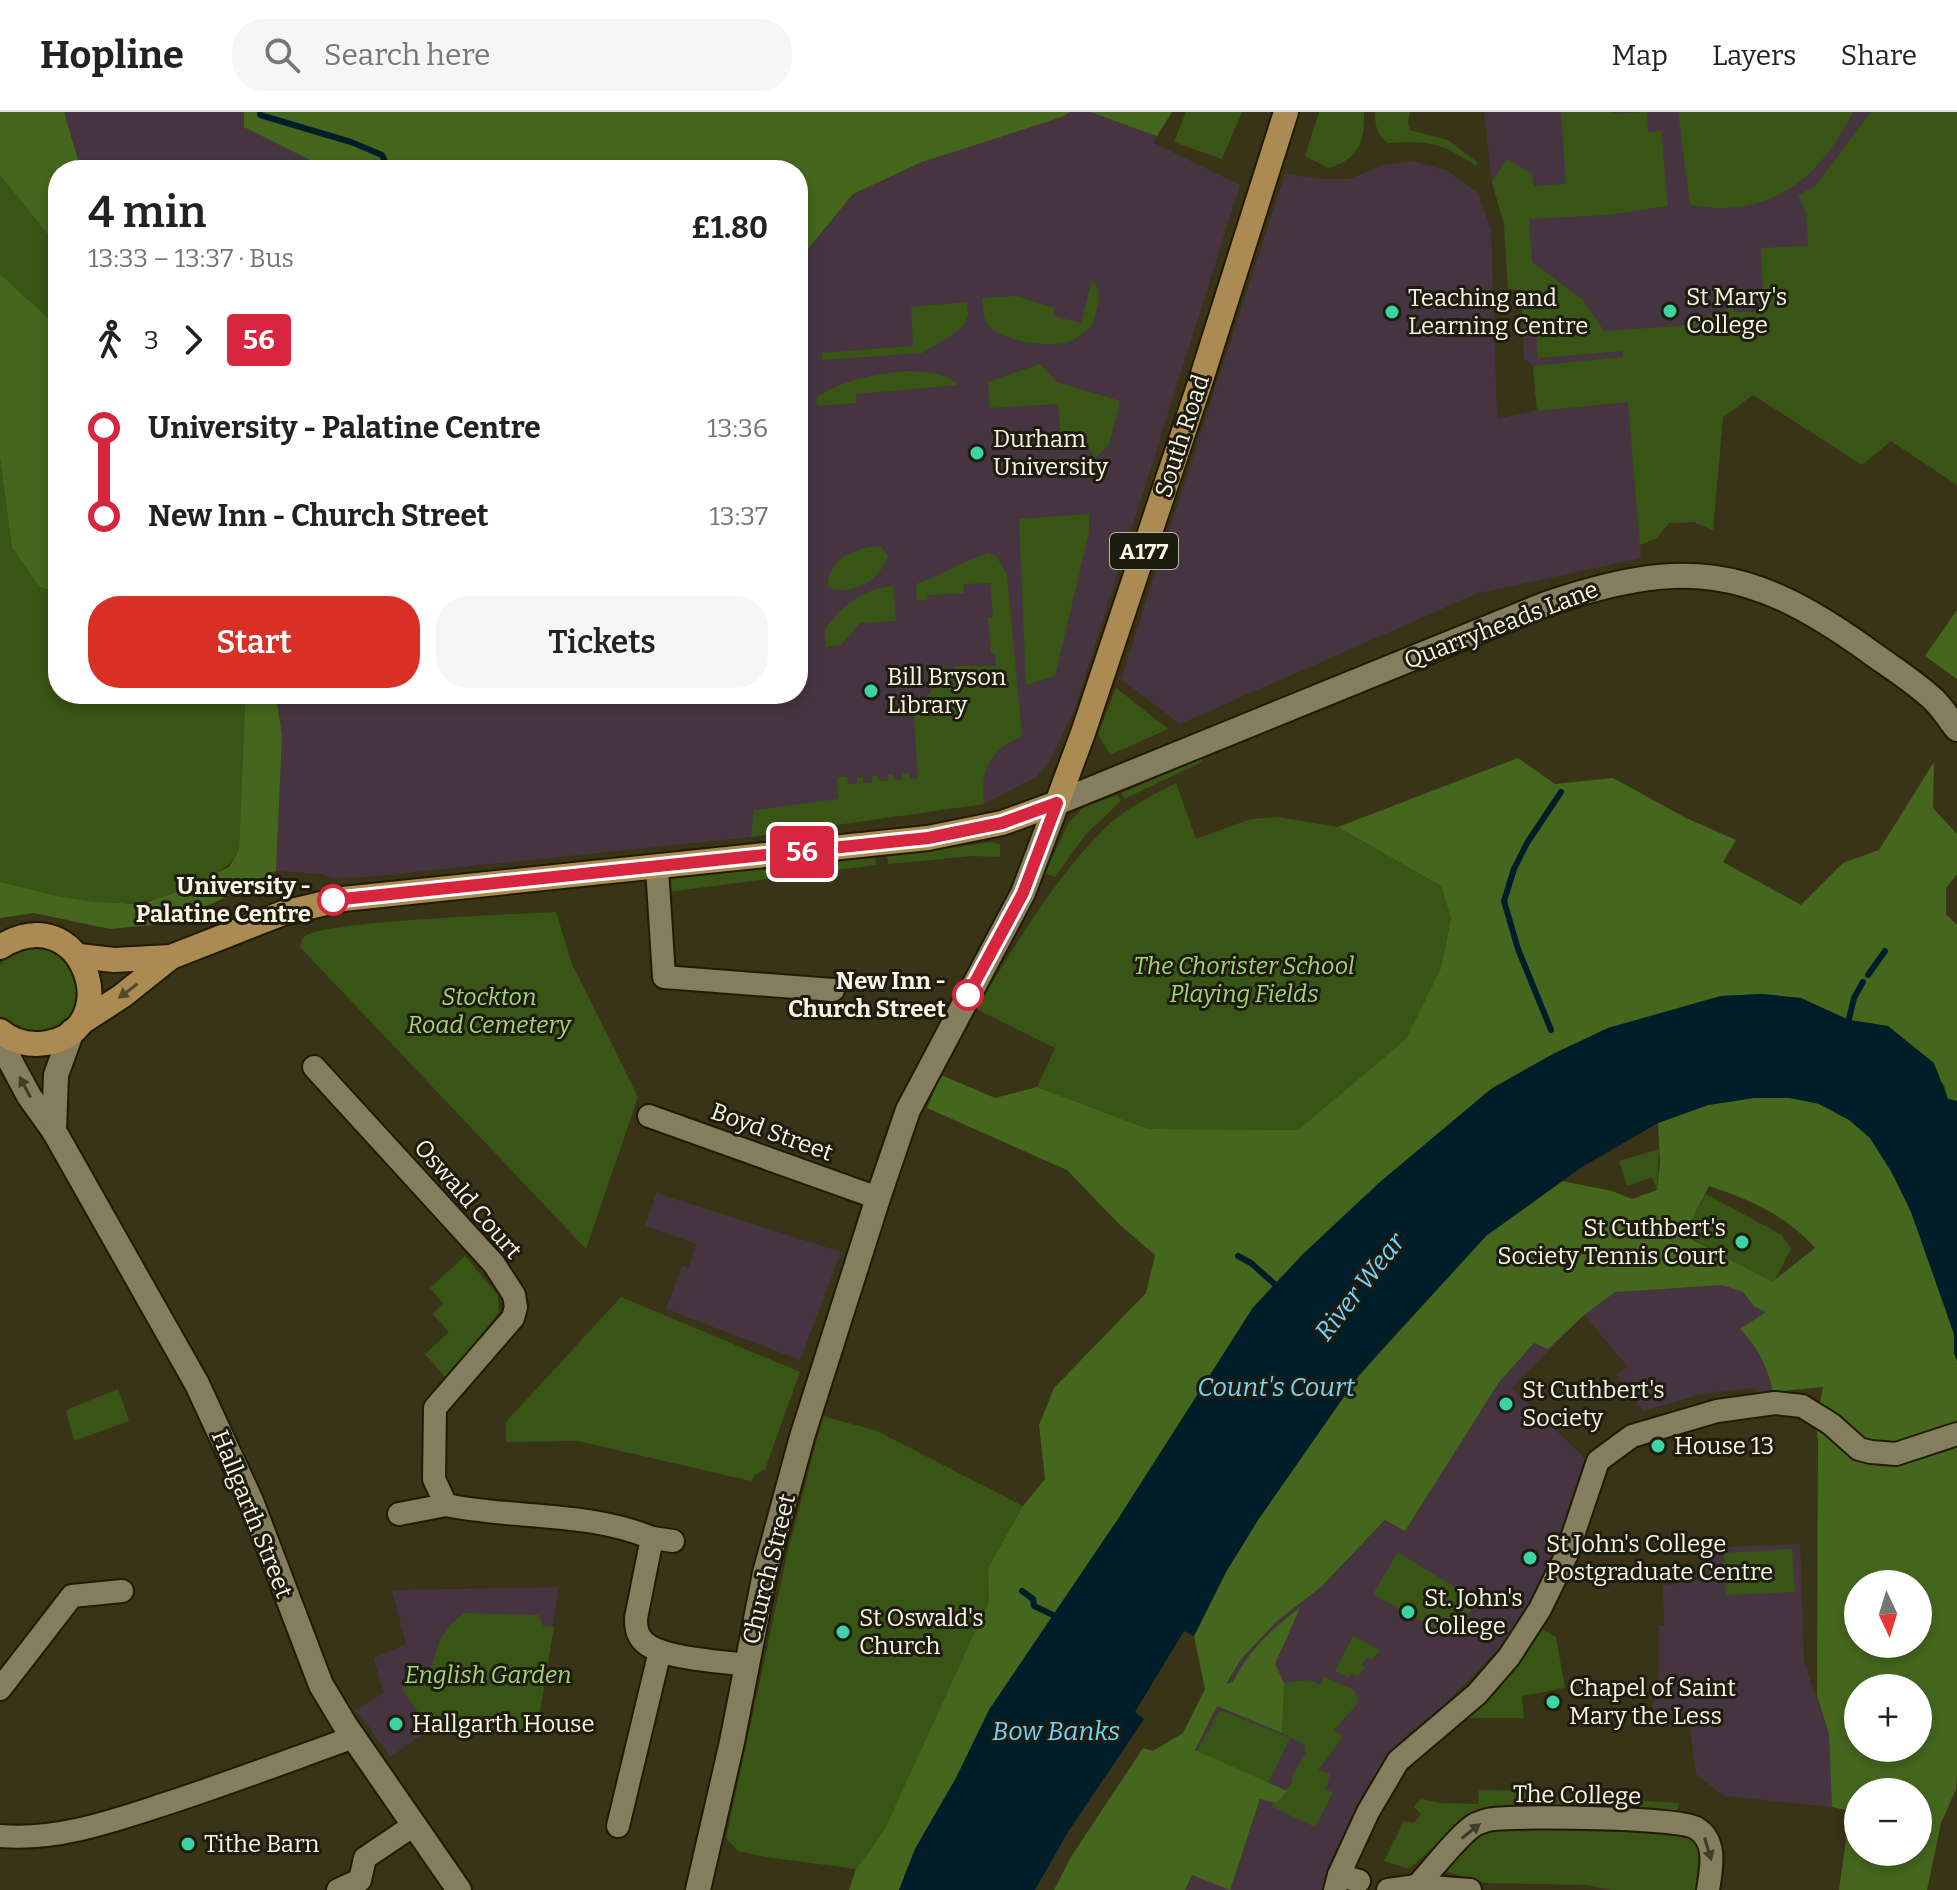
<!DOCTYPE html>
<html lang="en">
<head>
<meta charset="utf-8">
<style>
  :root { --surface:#fff; --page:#f6f6f6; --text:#222; --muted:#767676; --line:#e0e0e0; --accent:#d93025 }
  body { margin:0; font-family:Bitter,serif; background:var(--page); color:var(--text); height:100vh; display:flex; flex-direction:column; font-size:30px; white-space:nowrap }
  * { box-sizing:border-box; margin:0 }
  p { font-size:26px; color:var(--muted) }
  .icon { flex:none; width:44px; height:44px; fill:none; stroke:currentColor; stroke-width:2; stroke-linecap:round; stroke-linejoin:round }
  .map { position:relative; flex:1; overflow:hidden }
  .side { position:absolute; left:48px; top:48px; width:760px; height:544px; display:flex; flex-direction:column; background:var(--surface); border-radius:32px; box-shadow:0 4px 12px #0003 }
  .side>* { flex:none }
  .badge { padding:0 16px; border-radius:6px; font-size:28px; line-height:52px }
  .needle { width:52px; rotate:176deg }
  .tools { position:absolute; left:1844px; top:1458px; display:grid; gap:16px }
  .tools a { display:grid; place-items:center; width:88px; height:88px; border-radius:50%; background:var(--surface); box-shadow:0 4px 12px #0003; font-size:40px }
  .map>.badge { position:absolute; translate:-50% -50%; box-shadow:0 0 0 4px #fff }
  .legs { display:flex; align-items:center; gap:12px; height:88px; padding:0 40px; font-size:26px }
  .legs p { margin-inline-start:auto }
  .headline { display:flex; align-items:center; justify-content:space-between; height:136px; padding:0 40px }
  h1 { font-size:44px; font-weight:600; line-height:60px }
  .primary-button { display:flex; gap:16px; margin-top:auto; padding:16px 40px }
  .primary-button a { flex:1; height:92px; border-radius:32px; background:var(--accent); color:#fff; font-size:32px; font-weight:600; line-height:92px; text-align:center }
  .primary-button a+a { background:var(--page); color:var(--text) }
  ul { padding:0 40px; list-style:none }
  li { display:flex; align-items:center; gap:28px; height:88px; font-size:30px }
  li i { display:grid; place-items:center; width:12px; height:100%; margin:0 10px; background:currentColor }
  li i::after { content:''; width:20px; height:20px; margin:-10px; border:6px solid; border-radius:50%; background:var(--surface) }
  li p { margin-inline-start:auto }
  li:first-child i { background:linear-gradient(#0000 50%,currentColor 0) }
  li:last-child i { background:linear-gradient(currentColor 50%,#0000 0) }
  header { display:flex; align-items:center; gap:48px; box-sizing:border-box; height:112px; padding:0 40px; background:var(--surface); border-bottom:2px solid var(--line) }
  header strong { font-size:38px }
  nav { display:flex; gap:44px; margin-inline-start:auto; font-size:28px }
  .search { width:560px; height:72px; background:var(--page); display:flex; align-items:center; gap:20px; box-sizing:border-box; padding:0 28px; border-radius:32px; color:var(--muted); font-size:30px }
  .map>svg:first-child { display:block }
  .education { fill:#463540 }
  .green { fill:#385516 }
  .forest { fill:#45671d; fill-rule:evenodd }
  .water { fill:#001e2a }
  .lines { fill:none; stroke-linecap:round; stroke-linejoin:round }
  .stream { stroke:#001e2a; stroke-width:6 }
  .street-casing { stroke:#211b01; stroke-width:26 }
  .secondary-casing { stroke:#211b01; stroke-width:28 }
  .primary-casing { stroke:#211b01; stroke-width:28 }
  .street { stroke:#847e5f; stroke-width:22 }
  .secondary { stroke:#847e5f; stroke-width:24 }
  .primary { stroke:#ac8b53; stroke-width:24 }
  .oneway { fill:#57482a }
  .oneway2 { fill:#423e2b }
  .line-1-casing { stroke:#fff; stroke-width:18 }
  .line-1 { stroke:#d7263d; stroke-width:12 }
  .poi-dot { fill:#3bd4a4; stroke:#1e1b0f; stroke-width:3 }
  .stop-1-dot { fill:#fff; stroke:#d7263d; stroke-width:4 }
  .labels { text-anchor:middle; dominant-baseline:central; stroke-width:6; stroke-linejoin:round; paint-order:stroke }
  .shield { fill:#1e1b0f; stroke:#b7b4a4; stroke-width:2 }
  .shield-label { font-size:22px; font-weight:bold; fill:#f8f5e4 }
  .poi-label { font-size:24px; fill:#f8f5e4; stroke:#1e1b0f; text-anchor:start }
  .street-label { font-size:24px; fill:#f8f5e4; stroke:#1e1b0f }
  .stop-label { font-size:24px; font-weight:bold; fill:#f8f5e4; stroke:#1e1b0f; text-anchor:end }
  .park-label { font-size:24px; font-style:italic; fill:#a3d572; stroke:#1e1b0f }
  .water-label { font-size:26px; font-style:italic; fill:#70d4fe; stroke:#1e1b0f }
</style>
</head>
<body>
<header>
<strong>Hopline</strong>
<div class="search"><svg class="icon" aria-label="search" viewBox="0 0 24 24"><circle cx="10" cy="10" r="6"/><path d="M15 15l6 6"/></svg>Search here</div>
<nav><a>Map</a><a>Layers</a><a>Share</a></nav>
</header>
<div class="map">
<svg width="1957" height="1778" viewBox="0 0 1957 1778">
  <rect width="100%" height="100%" fill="#393417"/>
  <!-- education -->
  <g class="education">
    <path d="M64,0H244L245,15L330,58H81Z"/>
    <path d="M1070,0H1090L1157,24L1154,31L1240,73L1074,599L1050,649L1036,665L984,692L751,725L367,765L334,766L321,762L276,759L282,624L276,582H798V149L853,82L922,50L1062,5Z"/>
    <path d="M1484,0H1957L1753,283L1723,305L1713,418L1694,410L1669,411L1657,426L1640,433L1641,446L1476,482L1180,612L1121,567L1285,62L1322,67H1349L1383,53L1413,49L1448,59L1478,81L1491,117L1497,307L1537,298L1533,254L1524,247L1521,178L1508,177L1504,112L1492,70Z"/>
    <path d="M656,1081L841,1140L800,1248L666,1197L682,1154L689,1156L696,1132L645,1114Z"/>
    <path d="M1791,1137L1773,1170L1782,1176L1767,1200L1740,1217L1754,1231L1764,1247L1773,1280L1757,1281L1756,1276L1720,1279L1695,1284L1643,1299L1616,1262L1628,1255L1584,1203L1511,1276L1588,1349L1548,1458L1532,1491L1507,1528L1443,1594L1407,1623L1389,1647L1341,1735L1323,1778H1185L1192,1763L1230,1777L1266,1671L1195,1638L1217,1594L1224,1572L1229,1569L1241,1547L1277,1509L1321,1475L1386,1408L1476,1262L1607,1160Z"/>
    <path d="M1800,1432L1804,1550L1829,1622L1832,1695L1724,1684L1696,1662L1688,1602L1652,1598L1659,1561V1514L1664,1513L1663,1474L1708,1467L1706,1436Z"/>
    <path d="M559,1475L537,1617L462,1622L430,1617L390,1645L363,1606L355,1599L383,1581L374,1546L406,1532L392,1478Z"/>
  </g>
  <!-- green -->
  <g class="green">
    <path d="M1186,0H1242L1222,47L1174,30Z"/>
    <path d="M1319,0H1364C1365,30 1358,48 1328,56L1305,44Z"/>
    <path d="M1375,0H1410L1408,11L1410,18L1448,28L1478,51L1476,54C1441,30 1430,29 1387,31C1377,22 1375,14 1375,0Z"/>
    <path d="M1561,0H1611L1612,2L1647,0L1648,20L1661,19L1668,94L1606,103L1529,107L1532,150L1583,188L1604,219L1679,214L1733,195V200L1764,199L1761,136L1808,134L1806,100L1798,84L1816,73L1871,0H1957V373L1891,329L1862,353L1753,283L1723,305L1713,418L1694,410L1669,411L1657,426L1640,433L1628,290L1537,299L1533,254L1623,245V239L1538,246L1536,220H1523L1521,178L1508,177L1504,112L1492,70L1507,47L1532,62L1534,74L1566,72Z"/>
    <path d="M1678,0H1853C1826,53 1790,92 1727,96C1715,97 1702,94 1690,93Z"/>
    <path d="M0,63L58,135V215L0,162Z"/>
    <path d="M1092,168C1105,181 1096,198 1092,214C1085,219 1079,225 1071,229C1052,236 1006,230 991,216C982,208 983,196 982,186L1015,184L1055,196L1053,204L1081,211Z"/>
    <path d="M967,190L968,203L964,213L951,224L922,241L822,248V241L913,234L911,195Z"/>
    <path d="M1040,252L1057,270L1120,289L1109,333L1095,346L1088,335H1077V325L1061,327L1058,292L990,296L988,270Z"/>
    <path d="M905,259C922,260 947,260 958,273L856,282V291L816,294L817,285C845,267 873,263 905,259Z"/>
    <path d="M0,346L12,436L40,475L58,481V582H238L245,591L239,738C226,759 218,761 197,772C134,805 65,790 0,770Z"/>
    <path d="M1089,402V420L1055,564L1026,573L1019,407Z"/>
    <path d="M880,434L888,444C880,468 852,485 828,475C826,448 856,435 880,434Z"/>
    <path d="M988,441L996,444L1007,463L1022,624C991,637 979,659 984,692L751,725L754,698L838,687L837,665H847L848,672H857V666L863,665V671H872V664H878L879,669H888V663L893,662L894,668L903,667L902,662L909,661L910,667L918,666L913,588L925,587L942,565V555H945L946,558H955V554H996L995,541H991L988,505H993L990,471L963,472L964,481L928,483L927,488L917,489L916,472C942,464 962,449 988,441Z"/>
    <path d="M893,474L896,509L860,511L841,533L826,535L825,517C843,493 862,477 893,474Z"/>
    <path d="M1116,576L1168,617L1110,643L1098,622Z"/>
    <path d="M1202,646V650L1124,687L1122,681Z"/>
    <path d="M1176,671L1196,727L1251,707L1277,705L1338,715L1441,774L1451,806L1441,856L1406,927L1298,1018L1148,1017L1037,975L1055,936L976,897C1013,837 1053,768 1104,717C1124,697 1151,684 1176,671Z"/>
    <path d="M1117,683L1121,689L1086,722L1055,765L1045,761L1069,710L1084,695Z"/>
    <path d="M992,730L1000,733V745L973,744L888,752L887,744Z"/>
    <path d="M875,743L876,753L667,780L666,765Z"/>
    <path d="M556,800L572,852L638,985L586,1137L300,835C301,830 301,828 305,824C323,809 521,802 556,800Z"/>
    <path d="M33,834C40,836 51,836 57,840C111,874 57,959 0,907V852L11,841Z"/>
    <path d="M1659,1037L1657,1078L1652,1065L1627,1074L1619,1049Z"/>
    <path d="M1706,1082L1782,1123L1791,1137L1773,1171L1684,1122Z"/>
    <path d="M465,1144L498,1183L499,1200L447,1267L425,1242L449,1220L433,1202L443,1191L430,1176Z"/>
    <path d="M621,1185L800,1260L765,1357L755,1363L751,1369L578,1329L506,1330V1310Z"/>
    <path d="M118,1277L129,1309L74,1329L66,1298Z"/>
    <path d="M823,1304L877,1319L1023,1394L988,1456L989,1489L909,1665L884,1719L856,1757L766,1745L738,1739L726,1726L787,1443Z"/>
    <path d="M1792,1437L1795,1480L1726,1483L1724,1441Z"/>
    <path d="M1398,1440L1478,1490L1457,1515L1437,1517L1430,1514L1373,1482Z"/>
    <path d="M464,1501L539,1503L543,1514L554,1515L537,1617L462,1622L430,1617L403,1579L402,1574L432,1553L440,1528L450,1513Z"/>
    <path d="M1542,1517L1556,1525L1565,1576L1522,1584L1524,1606H1461L1495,1582L1532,1518Z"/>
    <path d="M1353,1524L1380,1538L1372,1548L1368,1545L1361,1553L1365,1556L1358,1564L1352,1561L1348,1565L1335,1559Z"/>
    <path d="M1324,1565L1355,1578L1358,1591L1334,1618L1343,1625L1318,1658L1330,1662L1325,1678L1333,1680L1315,1715L1272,1695L1293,1670L1291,1665L1306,1641L1305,1633L1282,1621L1284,1571L1310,1568L1320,1573Z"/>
    <path d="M1222,1599L1290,1626L1268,1672L1197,1639L1219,1600Z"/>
    <path d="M1479,1678L1541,1679V1683L1679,1691L1676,1704L1475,1698L1409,1757L1384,1749L1404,1709L1414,1711L1421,1702L1414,1695L1421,1687L1440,1691L1478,1692Z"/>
    <path d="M1491,1716L1687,1722L1704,1737L1701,1778H1612L1587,1773L1485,1771L1447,1760L1444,1756L1478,1718Z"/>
  </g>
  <!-- forest -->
  <g class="forest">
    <path d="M0,0H64L81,58H58V135L0,63Z"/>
    <path d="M244,0H1070L1062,5L922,50L853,82L798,149V58H330L244,15Z"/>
    <path d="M1090,0H1172L1157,24Z"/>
    <path d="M0,162L58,215V481L40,475L12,436L0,346Z"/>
    <path d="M1957,498V567L1925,544Z"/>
    <path d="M238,582H276L282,624L276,759L216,790L161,812L110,817L34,801L0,806V770L56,784L94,790L141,792L187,777L229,755L239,738L245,591Z"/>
    <path d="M1518,646L1555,672L1613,666L1686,706L1736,728L1723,750L1801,793L1843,751L1879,738L1934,650L1933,696L1957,722V762L1946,776V802L1957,813V989L1948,987L1944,973L1888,914L1849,908L1801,886L1762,882L1721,884L1608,916L1553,942L1491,977L1380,1070L1302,1143L1253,1195L1118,1407L989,1598L956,1666L915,1737L899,1778H849L856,1757L884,1719L989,1489L988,1456L1023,1394L1045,1367L1039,1313L1054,1276L1146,1181L1155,1143L1119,1112L1067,1058L927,996L941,963L995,986L1037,975L1148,1017L1298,1018L1406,927L1441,856L1451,806L1441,774L1338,715Z"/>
    <path d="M1753,986C1775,986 1799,984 1820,992C1837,999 1858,1012 1870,1026C1911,1073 1933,1164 1954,1222V1241L1957,1249V1660L1956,1677L1941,1711L1927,1778H1839L1850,1699L1832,1695L1829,1622L1817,1584L1818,1329L1816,1313L1823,1275L1773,1280C1767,1254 1759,1236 1740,1217L1766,1200L1755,1195L1743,1180L1722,1173L1615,1180L1584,1203L1548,1237L1534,1231L1499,1270L1405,1419L1385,1408L1321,1475L1277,1509L1241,1547L1226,1572L1233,1570C1248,1540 1272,1516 1300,1496L1275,1552L1284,1571L1282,1621L1217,1594L1195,1638L1287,1679L1276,1691L1260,1687L1230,1778L1192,1763L1185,1778H1054L1071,1745L1143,1636L1153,1639L1183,1621L1205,1577L1194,1524L1226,1460L1258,1408L1357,1266L1486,1124L1562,1069L1612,1079L1632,1087L1657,1078L1660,1050L1658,1011L1708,993ZM1709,1074C1749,1087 1787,1104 1815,1136L1772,1170L1684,1123ZM1858,1472H1918V1532H1858ZM1858,1576H1918V1636H1858ZM1858,1680H1918V1740H1858Z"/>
  </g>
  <!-- water -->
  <path class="water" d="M1762,882L1801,886L1849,908L1888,914L1934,951L1948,987L1957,989V1249L1954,1241V1222L1911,1100L1892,1061L1870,1026L1849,1008L1819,992L1790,986H1754L1708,993L1658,1011L1582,1055L1486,1124L1375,1245L1357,1266L1258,1408L1226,1460L1194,1524L1184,1519L1135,1600L1144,1607L1068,1720L1035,1778H899L915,1737L956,1666L989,1598L1118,1407L1253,1196L1302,1143L1380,1070L1491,977L1553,942L1608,916L1721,884Z"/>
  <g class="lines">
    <!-- stream -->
    <g class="stream">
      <path d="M260,0V3L351,30L382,43L389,58"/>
      <path d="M1868,863L1885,839"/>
      <path d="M1847,915L1854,886L1863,870"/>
      <path d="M1551,918L1518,837L1504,789L1514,757L1527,731L1561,680"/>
      <path d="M1238,1144L1251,1151L1279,1176"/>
      <path d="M1022,1479L1033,1487L1034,1494L1053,1503"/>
    </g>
    <!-- street casing -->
    <g class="street-casing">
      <g id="street">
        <path d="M657,756L664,865L833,878"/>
        <path d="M314,955L494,1152L514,1183L516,1195L513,1206L435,1296L434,1367L446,1393C513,1407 587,1399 652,1426L636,1506C636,1516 637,1523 644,1530C662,1547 721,1549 746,1553"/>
        <path d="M649,1004L878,1086"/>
        <path d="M399,1402L446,1393"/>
        <path d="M652,1426L673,1429"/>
        <path d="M0,1577L72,1484L122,1479"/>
        <path d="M618,1714L660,1539"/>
        <path d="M0,1724C55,1729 110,1710 162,1693C227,1672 290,1648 354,1625"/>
        <path d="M1339,1763L1359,1769"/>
        <path d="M1417,1774C1431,1759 1461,1720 1476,1712C1482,1710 1488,1707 1494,1707C1522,1704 1678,1705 1696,1716C1718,1729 1711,1758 1708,1778"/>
        <path d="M338,1778L360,1768L365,1746L414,1713"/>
        <path d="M1335,1778L1339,1763L1368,1700L1398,1649L1477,1582L1509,1545L1540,1497L1566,1444L1598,1349L1632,1324L1717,1299L1775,1291L1802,1294L1831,1312L1859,1337L1871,1340L1896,1342L1957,1322"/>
        <path d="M1388,1778L1417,1774L1470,1778"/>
      </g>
    </g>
    <!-- secondary casing -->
    <g class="secondary-casing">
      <g id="secondary">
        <path d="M0,930L29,984L54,1019L197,1272L251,1389L321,1573L345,1613L459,1778"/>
        <path d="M54,1019L56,963L72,919"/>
        <path d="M698,1778L732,1630L765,1461L802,1325L878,1086L908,998L1023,781L1057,691L1546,492C1682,446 1749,453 1866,537C1889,554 1914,569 1934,588C1943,597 1950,608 1957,617"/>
      </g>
    </g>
    <!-- primary casing -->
    <g class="primary-casing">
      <g id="primary">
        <path d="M0,835C84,783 127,918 47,931C30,934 13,930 0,919"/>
        <path d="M79,844L114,848L171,845"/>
        <path d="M82,910L122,884L171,845L283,801L343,787L928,726L1002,711L1057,691L1083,621L1200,271L1286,0"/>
      </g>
    </g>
    <!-- street -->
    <use href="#street" class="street"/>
    <!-- secondary -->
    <use href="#secondary" class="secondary"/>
    <!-- primary -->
    <use href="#primary" class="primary"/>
  </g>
  <!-- one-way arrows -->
  <defs><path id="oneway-solid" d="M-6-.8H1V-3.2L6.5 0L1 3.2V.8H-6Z" transform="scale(2)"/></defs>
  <use class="oneway" href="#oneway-solid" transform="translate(128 879) rotate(143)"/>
  <g class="oneway2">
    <use href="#oneway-solid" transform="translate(25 975) rotate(-118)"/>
    <use href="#oneway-solid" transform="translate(1471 1719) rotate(-38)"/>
    <use href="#oneway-solid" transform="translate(1708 1737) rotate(73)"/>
  </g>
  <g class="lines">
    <!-- line-1 casing -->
    <g class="line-1-casing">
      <path id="line-1" d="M333,788L928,726L1002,711L1057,691L1023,781L968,883"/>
    </g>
    <!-- line-1 -->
    <use href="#line-1" class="line-1"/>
  </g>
  <!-- markers -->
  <g class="poi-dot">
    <circle cx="1670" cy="199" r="8"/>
    <circle cx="1392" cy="200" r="8"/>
    <circle cx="977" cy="341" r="8"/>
    <circle cx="871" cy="579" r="8"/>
    <circle cx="1742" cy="1130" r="8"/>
    <circle cx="1506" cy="1292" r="8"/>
    <circle cx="1658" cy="1334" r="8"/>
    <circle cx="1530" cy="1446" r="8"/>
    <circle cx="1408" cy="1500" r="8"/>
    <circle cx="843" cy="1520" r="8"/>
    <circle cx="1553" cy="1590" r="8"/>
    <circle cx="396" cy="1612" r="8"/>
    <circle cx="188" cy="1732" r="8"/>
  </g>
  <g class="stop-1-dot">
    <circle cx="333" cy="788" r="14"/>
    <circle cx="968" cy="883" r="14"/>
  </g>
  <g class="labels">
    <!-- shield labels -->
    <rect class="shield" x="1110" y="421" width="68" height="36" rx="6"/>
    <g class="shield-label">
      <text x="1144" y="439">A177</text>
    </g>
    <!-- poi labels -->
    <g class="poi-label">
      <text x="1686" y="185">St Mary's<tspan x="1686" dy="28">College</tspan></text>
      <text x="1408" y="186">Teaching and<tspan x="1408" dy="28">Learning Centre</tspan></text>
      <text x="993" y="327">Durham<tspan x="993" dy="28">University</tspan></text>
      <text x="887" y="565">Bill Bryson<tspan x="887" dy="28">Library</tspan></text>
      <text x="1726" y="1116" text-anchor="end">St Cuthbert's<tspan x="1726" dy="28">Society Tennis Court</tspan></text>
      <text x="1522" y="1278">St Cuthbert's<tspan x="1522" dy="28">Society</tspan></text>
      <text x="1674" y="1334">House 13</text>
      <text x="1546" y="1432">St John's College<tspan x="1546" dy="28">Postgraduate Centre</tspan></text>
      <text x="1424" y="1486">St. John's<tspan x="1424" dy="28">College</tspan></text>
      <text x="859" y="1506">St Oswald's<tspan x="859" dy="28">Church</tspan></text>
      <text x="1569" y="1576">Chapel of Saint<tspan x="1569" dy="28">Mary the Less</tspan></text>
      <text x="412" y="1612">Hallgarth House</text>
      <text x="204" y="1732">Tithe Barn</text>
    </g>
    <!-- street labels -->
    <g class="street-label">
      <text transform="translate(1182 324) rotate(-72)">South Road</text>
      <text transform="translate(1501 513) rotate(-21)">Quarryheads Lane</text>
      <text transform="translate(772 1020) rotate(20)">Boyd Street</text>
      <text transform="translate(468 1087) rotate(49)">Oswald Court</text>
      <text transform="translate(252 1402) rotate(68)">Hallgarth Street</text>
      <text transform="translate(769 1457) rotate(-76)">Church Street</text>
      <text transform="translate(1577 1683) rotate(1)">The College</text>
    </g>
    <!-- stop labels -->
    <g class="stop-label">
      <text x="311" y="774">University -<tspan x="311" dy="28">Palatine Centre</tspan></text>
      <text x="946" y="869">New Inn -<tspan x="946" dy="28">Church Street</tspan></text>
    </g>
    <!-- park labels -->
    <g class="park-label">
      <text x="1244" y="854">The Chorister School<tspan x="1244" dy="28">Playing Fields</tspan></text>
      <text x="489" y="885">Stockton<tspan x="489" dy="28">Road Cemetery</tspan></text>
      <text x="488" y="1563">English Garden</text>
    </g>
    <!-- water labels -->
    <g class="water-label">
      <text transform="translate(1360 1175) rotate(-52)">River Wear</text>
      <text x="1276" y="1275">Count's Court</text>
      <text x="1056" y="1619">Bow Banks</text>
    </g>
  </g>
</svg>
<div class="tools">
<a><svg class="needle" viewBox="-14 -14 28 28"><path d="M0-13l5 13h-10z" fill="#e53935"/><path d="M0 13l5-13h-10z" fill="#767676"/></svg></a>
<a>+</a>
<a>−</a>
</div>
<b class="badge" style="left:802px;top:740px;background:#d7263d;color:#fff">56</b>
<section class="side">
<div class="headline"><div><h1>4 min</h1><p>13:33 – 13:37 · Bus</p></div><b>£1.80</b></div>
<div class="legs"><svg class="icon" aria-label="walk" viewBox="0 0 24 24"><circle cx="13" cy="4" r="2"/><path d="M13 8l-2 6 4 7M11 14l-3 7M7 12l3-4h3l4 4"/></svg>3<svg class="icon" aria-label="forward" viewBox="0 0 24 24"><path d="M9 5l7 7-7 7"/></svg><b class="badge" style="background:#d7263d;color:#fff">56</b></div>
<ul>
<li><i style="color:#d7263d"></i><b>University - Palatine Centre</b><p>13:36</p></li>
<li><i style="color:#d7263d"></i><b>New Inn - Church Street</b><p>13:37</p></li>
</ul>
<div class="primary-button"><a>Start</a><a>Tickets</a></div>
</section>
</div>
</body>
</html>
